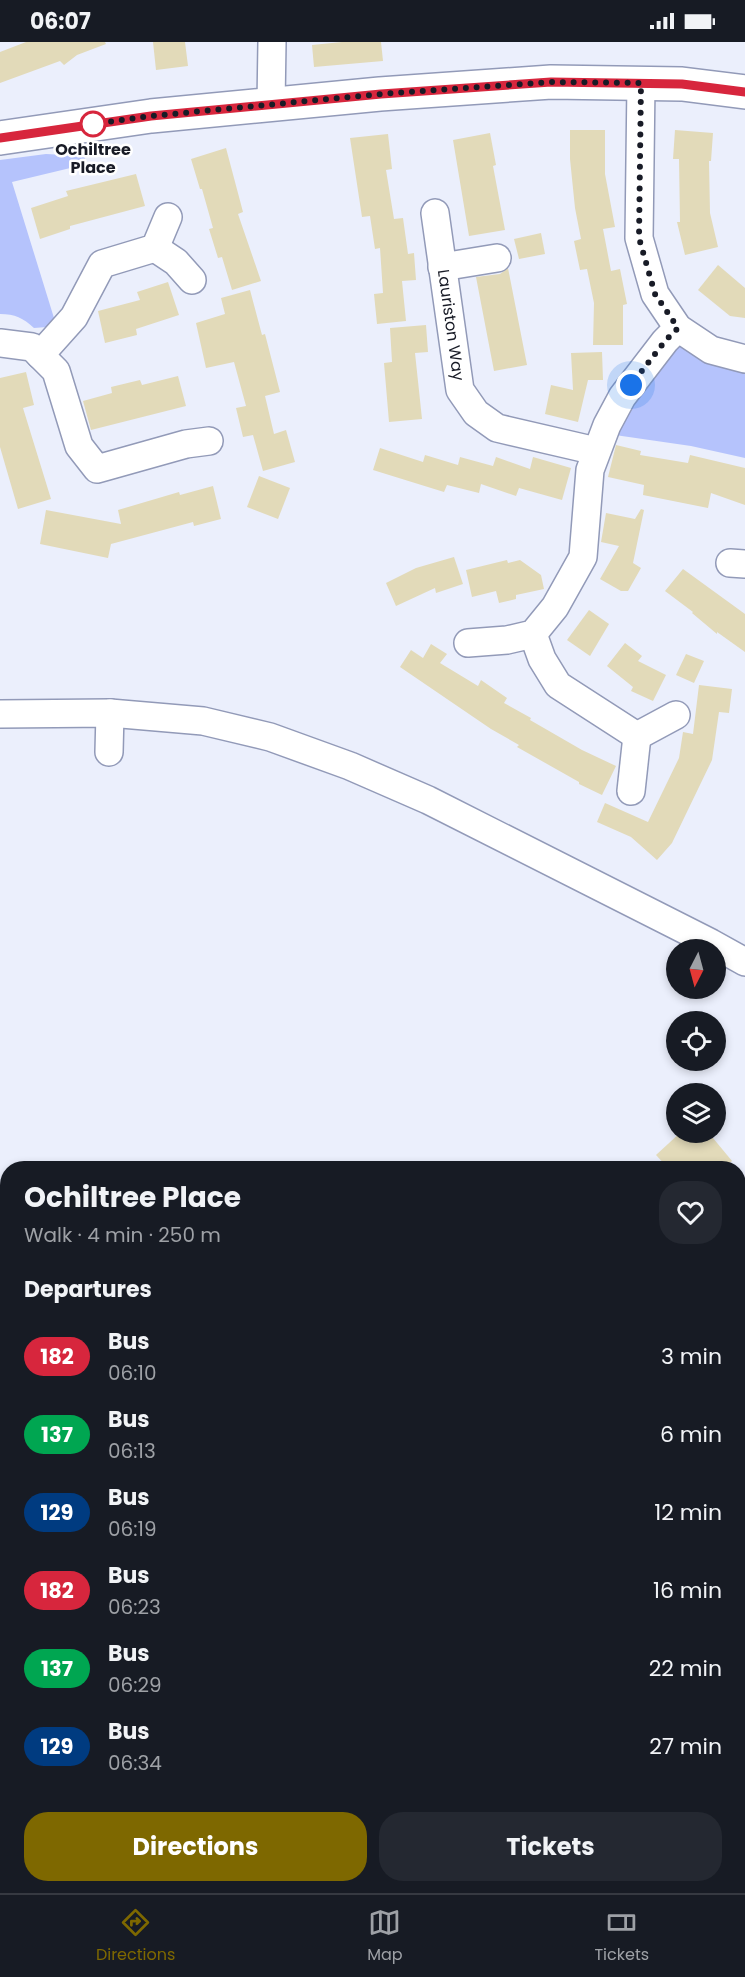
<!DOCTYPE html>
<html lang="en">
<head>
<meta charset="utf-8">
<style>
  :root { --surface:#171b24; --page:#242831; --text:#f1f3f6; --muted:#9ea1a6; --line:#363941; --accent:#7e6800 }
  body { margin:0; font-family:Poppins,sans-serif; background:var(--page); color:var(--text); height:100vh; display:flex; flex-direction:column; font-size:22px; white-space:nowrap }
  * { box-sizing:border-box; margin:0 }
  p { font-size:20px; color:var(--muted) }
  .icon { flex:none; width:33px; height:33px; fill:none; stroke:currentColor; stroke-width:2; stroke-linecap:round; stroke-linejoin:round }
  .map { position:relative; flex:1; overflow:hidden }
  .drawer { position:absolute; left:0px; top:1119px; width:746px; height:732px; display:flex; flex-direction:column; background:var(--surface); border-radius:24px 24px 0 0; box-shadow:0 3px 9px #0003 }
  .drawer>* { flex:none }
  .badge { padding:0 12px; border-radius:20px; font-size:21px; line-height:39px }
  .needle { width:39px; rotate:186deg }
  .tools { position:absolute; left:666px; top:897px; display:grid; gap:12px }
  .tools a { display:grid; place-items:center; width:60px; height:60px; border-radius:50%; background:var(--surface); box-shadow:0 3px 9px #0003; font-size:30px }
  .you { position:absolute; width:30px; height:30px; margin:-15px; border:4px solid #fff; border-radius:50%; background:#1a73e8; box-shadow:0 0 0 9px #1a73e833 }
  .map>.badge { position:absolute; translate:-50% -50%; box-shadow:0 0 0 3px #fff }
  h2 { padding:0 24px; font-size:22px; line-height:54px }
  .round { display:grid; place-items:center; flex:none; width:63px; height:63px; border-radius:24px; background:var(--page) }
  .headline { display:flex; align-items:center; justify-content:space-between; height:102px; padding:0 24px }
  h1 { font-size:28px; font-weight:700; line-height:45px }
  .cta { display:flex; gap:12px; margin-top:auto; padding:12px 24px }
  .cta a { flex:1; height:69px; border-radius:24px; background:var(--accent); color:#fff; font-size:24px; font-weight:700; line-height:69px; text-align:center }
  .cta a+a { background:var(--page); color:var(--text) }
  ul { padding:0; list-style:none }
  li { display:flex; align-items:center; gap:18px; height:78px; padding:0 24px }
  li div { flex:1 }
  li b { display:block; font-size:22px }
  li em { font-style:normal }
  li .badge { min-width:66px; font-weight:700; text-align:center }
  .status { display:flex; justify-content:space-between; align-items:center; height:42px; padding:0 30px; background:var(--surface); direction:ltr }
  .status svg { height:16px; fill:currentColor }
  .menu { display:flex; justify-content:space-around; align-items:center; height:84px; border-top:2px solid var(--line); background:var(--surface); font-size:16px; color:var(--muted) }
  .menu a { display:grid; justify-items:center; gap:3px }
  .menu .selected { color:var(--accent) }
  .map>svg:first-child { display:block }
  .green { fill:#b5c3fc }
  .building { fill:#e2dab9 }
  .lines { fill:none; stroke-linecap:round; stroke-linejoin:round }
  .minor-casing { stroke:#929ab8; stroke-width:30 }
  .tertiary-casing { stroke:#929ab8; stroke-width:36 }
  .minor { stroke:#fff; stroke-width:27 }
  .tertiary { stroke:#fff; stroke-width:33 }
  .line-casing { stroke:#fff; stroke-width:14 }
  .line { stroke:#d7263d; stroke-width:9 }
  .walk { stroke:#181b26; stroke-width:6; stroke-dasharray:0 10.8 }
  .stop-dot { fill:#fff; stroke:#d7263d; stroke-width:3 }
  .labels { text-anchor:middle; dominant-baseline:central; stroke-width:5; stroke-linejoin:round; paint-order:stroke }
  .stop-label { font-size:16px; font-weight:bold; fill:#181b26; stroke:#fff }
  .street-label { font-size:16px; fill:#181b26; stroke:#fff }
</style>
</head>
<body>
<div class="status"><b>06:07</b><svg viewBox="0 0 49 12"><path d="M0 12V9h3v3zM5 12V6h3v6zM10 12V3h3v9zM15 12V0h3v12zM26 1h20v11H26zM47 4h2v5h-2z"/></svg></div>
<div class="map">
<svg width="745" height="1851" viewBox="0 0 745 1851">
  <rect width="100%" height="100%" fill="#ebeffc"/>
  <!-- green -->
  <g class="green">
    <path d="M46,112L84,114L87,122L12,140L54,276L47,285L34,286C23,276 15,272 0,272V118Z"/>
    <path d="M679,290L745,321V416L691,404L615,393L624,360Z"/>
    <path d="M738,1741L745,1743V1851H470L480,1844H738Z"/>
  </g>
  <!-- building -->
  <g class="building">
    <path d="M26,0H105L106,2L77,13L64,23L60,19L0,41V10Z"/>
    <path d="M153,0H185L188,24L156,28Z"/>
    <path d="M342,0H381L383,19L314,25L312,3Z"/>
    <path d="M570,88H605V132L615,185L603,187L611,229L620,227L627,262L623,263V303H593L594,261L587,227L580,228L574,199L581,197L575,166L570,117Z"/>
    <path d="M675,88L713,91L711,119H709L710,171L718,205L685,213L677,180H680L679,117H673Z"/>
    <path d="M490,91L496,123L493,124L505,188L469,194L453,98Z"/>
    <path d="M388,92L392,127L386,128L394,177L403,176L408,212L414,211L416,238L402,239L406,279L377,282L374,252L383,251L380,206L375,207L370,174L362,175L350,96Z"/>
    <path d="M226,106L243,170L238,172L261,239L232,248L222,215L218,216L209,187L213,186L202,147H200L191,117Z"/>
    <path d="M136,132L145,164L70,184V187L40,197L31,166L68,154L66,149Z"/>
    <path d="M541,191L545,212L519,217L514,197Z"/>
    <path d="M718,223L745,246V276L730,274L698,248Z"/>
    <path d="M508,226L527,323L494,329L476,235L500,232Z"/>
    <path d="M168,240L179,273L136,287L137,293L105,301L98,269L140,258L137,250Z"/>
    <path d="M250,248L262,293L265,292L280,350L265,354L274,392L286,388L295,420L263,429L253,393L243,395L236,366L246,364L234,320L206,326L196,281L225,272L221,256Z"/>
    <path d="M426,283L428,310L415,311L422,377L389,380L384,321L392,320L390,286Z"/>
    <path d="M602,310L603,338H588L578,380L545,372L551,343L573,348L571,311Z"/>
    <path d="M26,330L34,363L23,366L51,457L18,467L0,405V336Z"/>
    <path d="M178,334L186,364L91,388L83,359L112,351L111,345L140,338L142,343Z"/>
    <path d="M616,403L641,409L640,413L688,421L690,413L745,426V463L711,451L708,466L643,453L644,443L608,435Z"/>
    <path d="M380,406L423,420L425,413L458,423L460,415L493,424L496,415L530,427L533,415L571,426L562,458L519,446L516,454L481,442L479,451L447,443L444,450L373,428Z"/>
    <path d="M259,434L290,446L278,477L247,465Z"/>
    <path d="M213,444L221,477L194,484L193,480L111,502L108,516L40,502L46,468L121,482L118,468L179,450L180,453Z"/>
    <path d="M641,467L644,468L633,521L641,526L628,549H621L600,537L619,504L601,500L606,471L635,477Z"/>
    <path d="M454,515L463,542L436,551L435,546L396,564L386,541L416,526Z"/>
    <path d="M507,518L508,521L520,518L541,533L544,547L516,553V557L499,561L496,549L472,555L466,528Z"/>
    <path d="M683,527L745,572V610L717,590V592L692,571L693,570L665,549Z"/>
    <path d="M589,568L609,582L590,614L567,598Z"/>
    <path d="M625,601L642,614L638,619L666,633L653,659L631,649L633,645L607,624Z"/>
    <path d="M431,602L447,612L440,621L478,644L481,638L507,656L504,661L531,676L530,678L582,708L616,724L602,753L579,742V740L517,705L519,703L491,687L400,625L411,608L423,616Z"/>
    <path d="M686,612L704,619L694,641L676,633Z"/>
    <path d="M699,643L732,647L729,671L719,670L712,718L672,801L657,818L631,795L597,780L605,761L648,780L679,716L683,690L693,692Z"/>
    <path d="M681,1090H708L732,1119L723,1126H668L656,1113Z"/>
  </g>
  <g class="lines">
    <!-- minor casing -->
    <g class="minor-casing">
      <g id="minor">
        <path d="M641,41L639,196L655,252L678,286L711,308L745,317"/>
        <path d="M271,62L272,0"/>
        <path d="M435,171L460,348L476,371L497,386L596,409"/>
        <path d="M155,206L176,220L192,238"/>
        <path d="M442,225L497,216"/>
        <path d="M0,301L32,305L56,329L79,404L97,427L186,402L209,399"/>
        <path d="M40,313L74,275L102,222L155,206L168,175"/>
        <path d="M730,521L745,522"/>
        <path d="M533,592L542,617L558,643L637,694L676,673"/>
        <path d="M468,601L507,598L533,592L555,565L583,515L590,428L607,383L622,355L665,299L678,286"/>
        <path d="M0,672L110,671L203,679L270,695L350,724L428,758L711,901L745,920"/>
        <path d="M109,710L110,671"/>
        <path d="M631,749L637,694"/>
        <path d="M738,1206L745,1199"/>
        <path d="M738,1399L745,1406"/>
        <path d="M738,1600L745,1598"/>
      </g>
    </g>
    <!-- tertiary casing -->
    <g class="tertiary-casing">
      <path id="tertiary" d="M0,96L151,74L380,52L551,40L682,42L745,50"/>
    </g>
    <!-- minor -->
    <use href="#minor" class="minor"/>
    <!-- tertiary -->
    <use href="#tertiary" class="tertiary"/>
  </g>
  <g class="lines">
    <!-- line casing -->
    <g class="line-casing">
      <path id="line" d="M0,96L151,74L381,52L551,40L682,42L745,50"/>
    </g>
    <!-- line -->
    <use href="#line" class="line"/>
    <!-- walk -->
    <path class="walk" d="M93,82L86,83L151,74L381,52L551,40L641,41L639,196L655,252L678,286L665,299L631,343"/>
  </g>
  <!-- markers -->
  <circle class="stop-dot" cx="93" cy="82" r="12"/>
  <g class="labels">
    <!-- stop labels -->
    <g class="stop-label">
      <text x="93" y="107">Ochiltree<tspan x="93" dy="18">Place</tspan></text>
    </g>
    <!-- street labels -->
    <g class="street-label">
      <text transform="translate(451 283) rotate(82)">Lauriston Way</text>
    </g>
  </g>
</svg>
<div class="tools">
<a><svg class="needle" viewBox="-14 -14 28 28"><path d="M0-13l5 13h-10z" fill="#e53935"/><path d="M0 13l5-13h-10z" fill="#9ea1a6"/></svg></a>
<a><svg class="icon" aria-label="locate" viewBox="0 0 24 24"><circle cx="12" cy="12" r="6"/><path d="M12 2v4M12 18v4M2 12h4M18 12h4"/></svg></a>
<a><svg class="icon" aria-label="layers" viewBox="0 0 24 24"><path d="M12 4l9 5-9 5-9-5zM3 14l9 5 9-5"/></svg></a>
</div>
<div class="you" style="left:631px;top:343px"></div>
<section class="drawer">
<div class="headline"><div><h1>Ochiltree Place</h1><p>Walk · 4 min · 250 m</p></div><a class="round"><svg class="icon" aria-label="heart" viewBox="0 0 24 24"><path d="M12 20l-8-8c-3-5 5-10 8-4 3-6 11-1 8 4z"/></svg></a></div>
<h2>Departures</h2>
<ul>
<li><span class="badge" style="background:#d7263d;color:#fff">182</span><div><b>Bus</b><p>06:10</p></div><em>3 min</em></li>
<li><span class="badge" style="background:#00a651;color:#fff">137</span><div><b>Bus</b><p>06:13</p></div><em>6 min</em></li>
<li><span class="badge" style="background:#003b80;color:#fff">129</span><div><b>Bus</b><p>06:19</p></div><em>12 min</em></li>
<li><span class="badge" style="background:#d7263d;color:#fff">182</span><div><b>Bus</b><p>06:23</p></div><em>16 min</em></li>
<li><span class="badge" style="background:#00a651;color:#fff">137</span><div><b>Bus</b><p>06:29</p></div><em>22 min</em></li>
<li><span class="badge" style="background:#003b80;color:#fff">129</span><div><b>Bus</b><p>06:34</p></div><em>27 min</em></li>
</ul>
<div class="cta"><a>Directions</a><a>Tickets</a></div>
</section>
</div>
<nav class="menu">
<a class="selected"><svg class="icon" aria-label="directions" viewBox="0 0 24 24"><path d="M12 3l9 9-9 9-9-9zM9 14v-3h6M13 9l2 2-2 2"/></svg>Directions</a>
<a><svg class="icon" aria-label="map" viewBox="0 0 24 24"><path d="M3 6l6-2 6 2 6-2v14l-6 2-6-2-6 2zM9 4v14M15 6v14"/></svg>Map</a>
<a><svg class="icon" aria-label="tickets" viewBox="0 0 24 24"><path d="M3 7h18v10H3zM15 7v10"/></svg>Tickets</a>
</nav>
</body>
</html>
